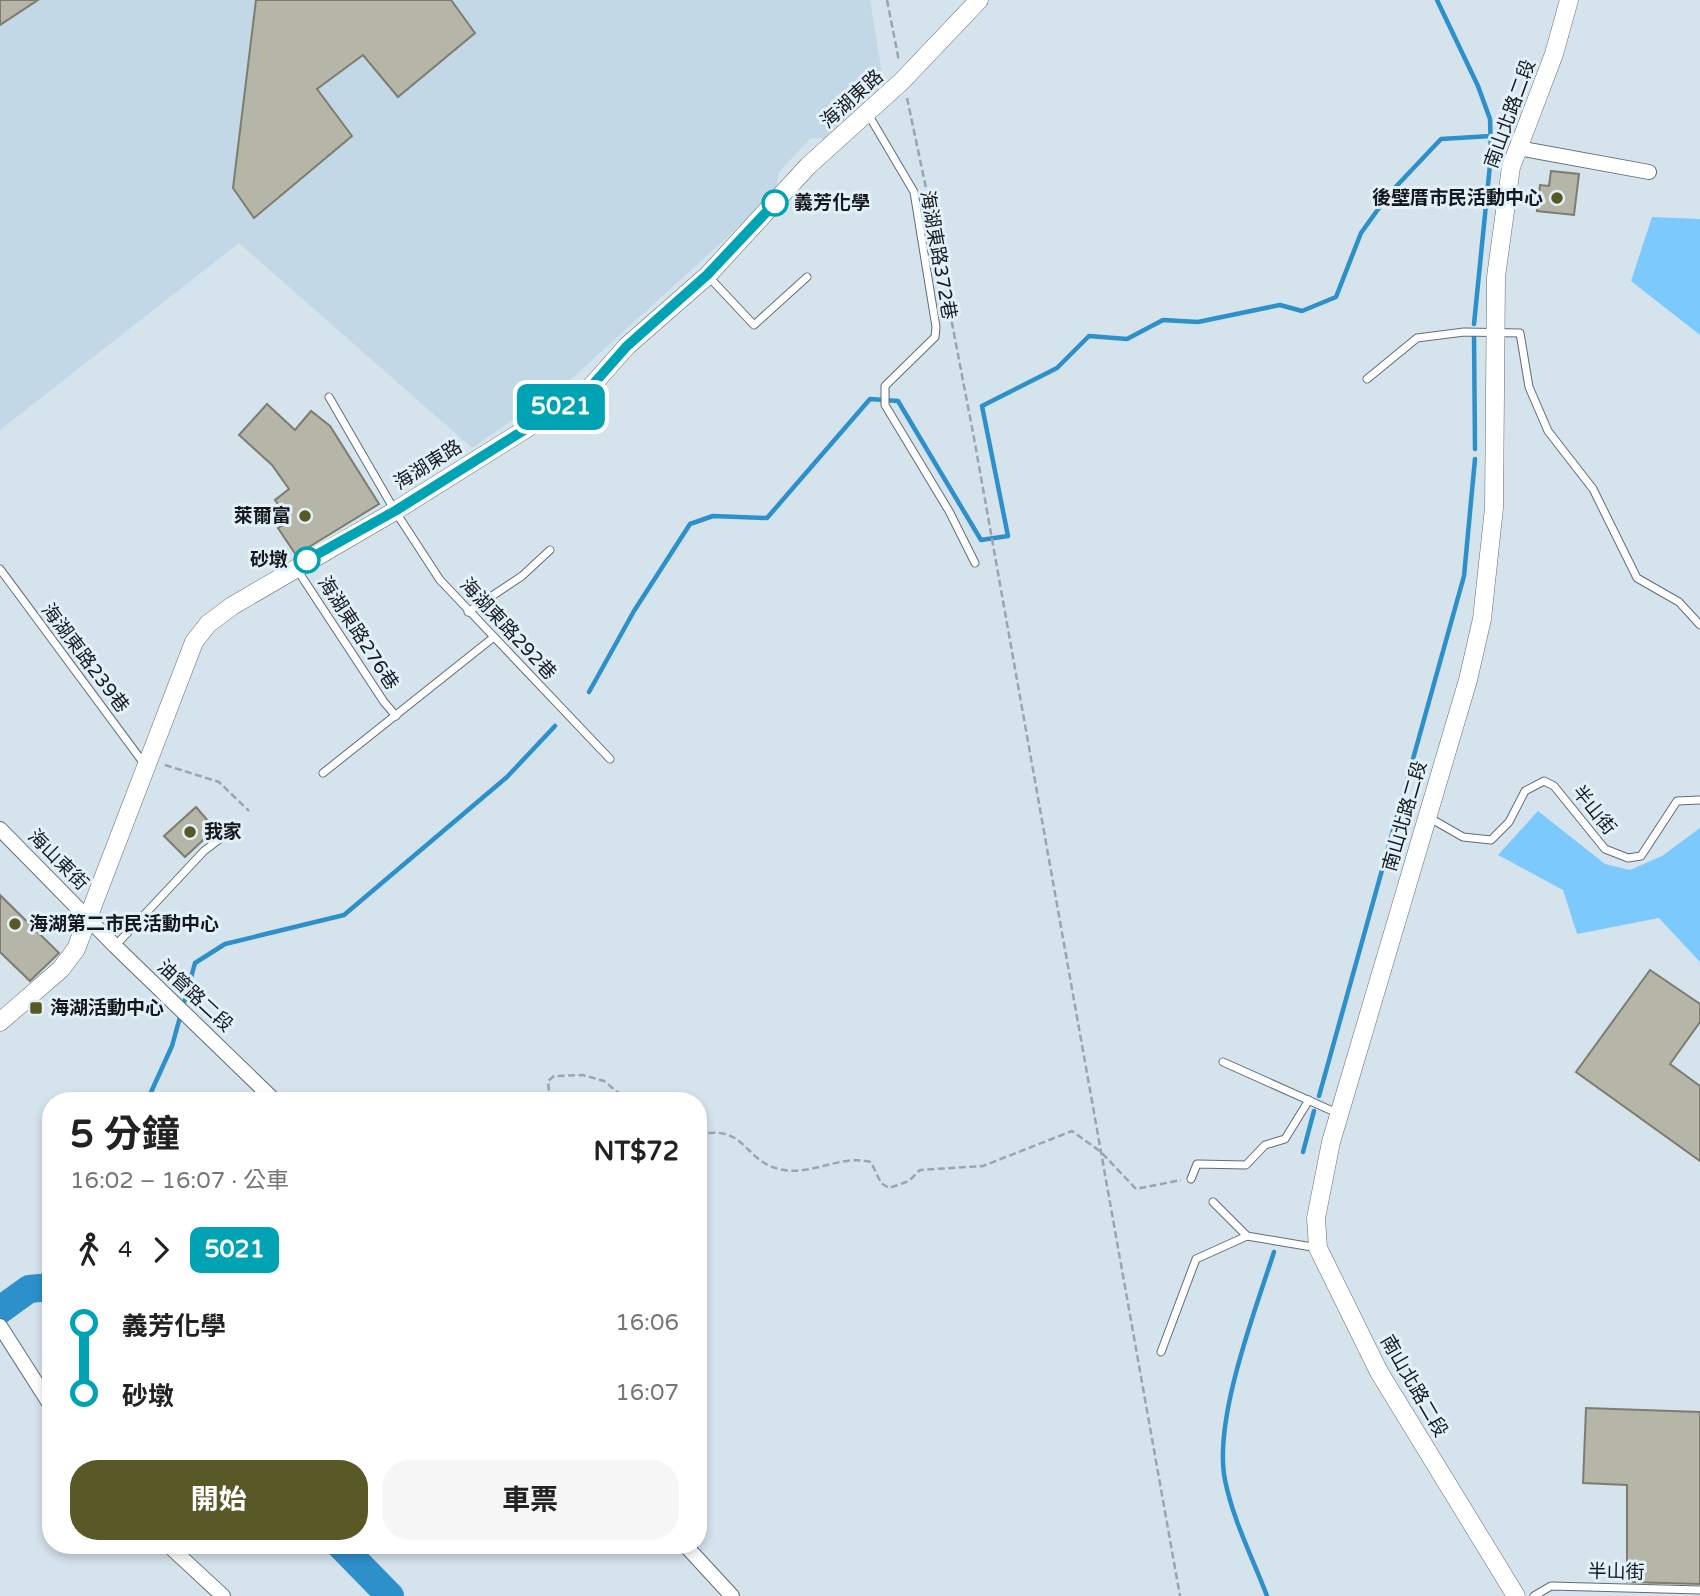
<!DOCTYPE html>
<html lang="zh-TW">
<head>
<meta charset="utf-8">
<style>
  :root { --surface:#fff; --page:#f6f6f6; --text:#222; --muted:#767676; --accent:#585926 }
  body { margin:0; font-family:"Varela Round","Noto Sans TC",sans-serif; background:var(--page); color:var(--text); height:100vh; display:flex; flex-direction:column; font-size:26px; white-space:nowrap }
  * { box-sizing:border-box; margin:0 }
  p { font-size:23px; color:var(--muted) }
  .icon { flex:none; width:38px; height:38px; fill:none; stroke:currentColor; stroke-width:2; stroke-linecap:round; stroke-linejoin:round }
  .map { position:relative; flex:1; overflow:hidden }
  .panel { position:absolute; left:42px; top:1092px; width:665px; height:462px; display:flex; flex-direction:column; background:var(--surface); border-radius:28px; box-shadow:0 4px 10px #0003 }
  .panel>* { flex:none }
  .badge { padding:0 14px; border-radius:10px; font-size:24px; line-height:46px }
  .map>.badge { position:absolute; translate:-50% -50%; box-shadow:0 0 0 4px #fff }
  .legs { display:flex; align-items:center; gap:10px; height:77px; padding:0 28px; font-size:23px }
  .legs p { margin-inline-start:auto }
  .overview { display:flex; align-items:center; justify-content:space-between; height:119px; padding:0 28px }
  h1 { font-size:38px; font-weight:700; line-height:52px }
  .button { display:flex; gap:14px; margin-top:auto; padding:14px 28px }
  .button a { flex:1; height:80px; border-radius:28px; background:var(--accent); color:#fff; font-size:28px; font-weight:700; line-height:80px; text-align:center }
  .button a+a { background:var(--page); color:var(--text) }
  ul { padding:0 28px; list-style:none }
  li { display:flex; align-items:center; gap:24px; height:70px; font-size:26px }
  li i { display:grid; place-items:center; width:10px; height:100%; margin:0 9px; background:currentColor }
  li i::after { content:''; width:18px; height:18px; margin:-9px; border:5px solid; border-radius:50%; background:var(--surface) }
  li p { margin-inline-start:auto }
  li:first-child i { background:linear-gradient(#0000 50%,currentColor 0) }
  li:last-child i { background:linear-gradient(currentColor 50%,#0000 0) }
  .map>svg:first-child { display:block }
  .built { fill:#c3d8e7 }
  .green { fill:#7cc9fd }
  .lines { fill:none; stroke-linecap:round; stroke-linejoin:round }
  .stream { stroke:#2e90ca; stroke-width:4.5 }
  .river { stroke:#2e90ca; stroke-width:28 }
  .building { fill:#b5b6a8; stroke:#7c7d6f; stroke-width:2 }
  .service-casing { stroke:#616d76; stroke-width:9 }
  .minor-casing { stroke:#616d76; stroke-width:16 }
  .tertiary-casing { stroke:#616d76; stroke-width:19 }
  .path { stroke:#9aa5ad; stroke-width:2.5; stroke-dasharray:7 3.5; stroke-linecap:butt }
  .service { stroke:#fff; stroke-width:7 }
  .minor { stroke:#fff; stroke-width:14 }
  .tertiary { stroke:#fff; stroke-width:18 }
  .line-1-casing { stroke:#fff; stroke-width:16 }
  .line-1 { stroke:#00a3b4; stroke-width:10 }
  .poi-dot { fill:#585926; stroke:#e2f0fa; stroke-width:2.5 }
  .stop-1-dot { fill:#fff; stroke:#00a3b4; stroke-width:3.5 }
  .labels { text-anchor:middle; dominant-baseline:central; stroke-width:6; stroke-linejoin:round; paint-order:stroke }
  .street-label { font-size:19px; fill:#15191d; stroke:#e2f0fa }
  .poi-label { font-size:19px; font-weight:bold; fill:#15191d; stroke:#e2f0fa; text-anchor:start }
  .stop-label { font-size:19px; font-weight:bold; fill:#15191d; stroke:#e2f0fa; text-anchor:start }
</style>
</head>
<body>
<div class="map">
<svg width="1700" height="1596" viewBox="0 0 1700 1596">
  <rect width="100%" height="100%" fill="#d5e3ed"/>
  <!-- built -->
  <path class="built" d="M0,0H870L885,92L832,139L811,138L779,172L775,194L569,381L472,448L239,243L0,430Z"/>
  <!-- green -->
  <g class="green">
    <path d="M1652,217L1700,219V335L1631,281Z"/>
    <path d="M1538,811L1605,864L1630,870L1662,856L1700,828V962L1659,918L1577,934L1563,890L1498,855Z"/>
  </g>
  <g class="lines">
    <!-- stream -->
    <g class="stream">
      <path d="M1437,0L1478,86L1490,119L1491,155L1474,324"/>
      <path d="M1474,334L1475,449"/>
      <path d="M589,692L634,611L690,524L713,516L767,518L870,399L898,401L981,540L1008,536L982,406L1057,368L1089,336L1127,339L1163,320L1198,322L1280,305L1302,311L1336,297L1361,233L1389,194L1441,139L1491,136"/>
      <path d="M1319,1096L1464,576L1475,459"/>
      <path d="M147,1101L172,1046L195,963L225,944L344,915L507,777L555,726"/>
      <path d="M1303,1152L1314,1111"/>
      <path d="M1267,1596C1253,1559 1233,1520 1225,1480C1213,1420 1255,1311 1274,1252"/>
    </g>
    <!-- river -->
    <g class="river">
      <path d="M0,1310L29,1289L51,1287"/>
      <path d="M340,1545L390,1596"/>
    </g>
  </g>
  <!-- building -->
  <g class="building">
    <path d="M0,0H38L0,25Z"/>
    <path d="M256,0H451L475,33L398,97L363,55L317,89L352,136L254,218L233,188Z"/>
    <path d="M1551,171L1579,174L1574,215L1537,211L1540,185L1549,186Z"/>
    <path d="M267,404L295,430L311,411L330,426L379,504L296,555L278,528L290,521L275,500L289,489L272,465L239,435Z"/>
    <path d="M196,807L215,829L185,857L164,836Z"/>
    <path d="M0,895L59,953L30,981L0,952Z"/>
    <path d="M1650,970L1700,1004V1022L1670,1064L1700,1086V1161L1576,1072Z"/>
    <path d="M1586,1408L1700,1412V1584L1627,1582V1485L1583,1483Z"/>
  </g>
  <g class="lines">
    <!-- service casing -->
    <g class="service-casing">
      <g id="service">
        <path d="M868,114L914,192L936,327L935,337L885,386V405L949,511L975,563"/>
        <path d="M708,276L754,325L807,277"/>
        <path d="M1367,379L1417,338L1464,332L1520,333L1529,387L1548,431L1593,489L1637,578L1679,602L1700,625"/>
        <path d="M329,397L395,511L440,580L610,759"/>
        <path d="M296,568L384,702L396,716"/>
        <path d="M0,569L145,765"/>
        <path d="M468,612L522,576L550,550"/>
        <path d="M323,773L494,637"/>
        <path d="M1428,817L1463,837L1491,840L1509,822L1525,791L1544,781L1554,786L1605,849L1628,858L1641,856L1677,801L1700,800"/>
        <path d="M115,946L204,851L233,829"/>
        <path d="M1223,1062L1337,1113"/>
        <path d="M1191,1179L1197,1164L1246,1165L1265,1145L1285,1139L1309,1100"/>
        <path d="M1213,1202L1247,1236"/>
        <path d="M1161,1352L1196,1259L1247,1236L1318,1248"/>
        <path d="M1534,1596L1551,1586L1700,1590"/>
      </g>
    </g>
    <!-- minor casing -->
    <g class="minor-casing">
      <g id="minor">
        <path d="M1518,148L1649,172"/>
        <path d="M0,829L115,946L275,1101"/>
        <path d="M0,1326L51,1406"/>
        <path d="M168,1545L223,1596"/>
        <path d="M685,1545L732,1596"/>
      </g>
    </g>
    <!-- tertiary casing -->
    <g class="tertiary-casing">
      <g id="tertiary">
        <path d="M0,1022L61,969L76,949L194,642L208,624L232,606L395,511L588,390L627,346L707,276L808,166L902,81L979,0"/>
        <path d="M1516,1596L1379,1372L1318,1248L1316,1218L1331,1142L1468,680L1482,619L1494,508L1496,277L1511,167L1554,54L1569,0"/>
      </g>
    </g>
    <!-- path -->
    <g class="path">
      <path d="M887,0L899,61"/>
      <path d="M907,98L926,188"/>
      <path d="M928,198L974,438L1180,1596"/>
      <path d="M165,765L219,782L249,811"/>
      <path d="M550,1101L548,1081L554,1076L583,1075L604,1081L626,1099L647,1101"/>
      <path d="M698,1135C745,1123 744,1161 779,1169C811,1177 839,1154 871,1162L881,1183L889,1188L909,1181L920,1170L983,1166L1072,1131L1101,1152L1136,1189L1181,1180"/>
    </g>
    <!-- service -->
    <use href="#service" class="service"/>
    <!-- minor -->
    <use href="#minor" class="minor"/>
    <!-- tertiary -->
    <use href="#tertiary" class="tertiary"/>
  </g>
  <g class="lines">
    <!-- line-1 casing -->
    <g class="line-1-casing">
      <path id="line-1" d="M307,560L395,511L588,390L627,346L707,275L775,203"/>
    </g>
    <!-- line-1 -->
    <use href="#line-1" class="line-1"/>
  </g>
  <!-- markers -->
  <g class="poi-dot">
    <circle cx="1557" cy="198" r="7"/>
    <circle cx="305" cy="516" r="7"/>
    <circle cx="190" cy="832" r="7"/>
    <circle cx="15" cy="924" r="7"/>
    <rect x="29" y="1001" width="14" height="14" rx="3.5"/>
  </g>
  <g class="stop-1-dot">
    <circle cx="775" cy="203" r="12"/>
    <circle cx="307" cy="560" r="12"/>
  </g>
  <g class="labels">
    <!-- street labels -->
    <g class="street-label">
      <text transform="translate(852 99) rotate(-42)">海湖東路</text>
      <text transform="translate(1510 114) rotate(-70)">南山北路二段</text>
      <text transform="translate(938 255) rotate(80)">海湖東路372巷</text>
      <text transform="translate(428 465) rotate(-32)">海湖東路</text>
      <text transform="translate(508 629) rotate(47)">海湖東路292巷</text>
      <text transform="translate(358 633) rotate(57)">海湖東路276巷</text>
      <text transform="translate(85 658) rotate(53)">海湖東路239巷</text>
      <text transform="translate(1594 810) rotate(51)">半山街</text>
      <text transform="translate(1405 816) rotate(-74)">南山北路二段</text>
      <text transform="translate(58 860) rotate(45)">海山東街</text>
      <text transform="translate(195 996) rotate(43)">油管路二段</text>
      <text transform="translate(1414 1386) rotate(60)">南山北路二段</text>
      <text transform="translate(1616 1572) rotate(1)">半山街</text>
    </g>
    <!-- poi labels -->
    <g class="poi-label">
      <text x="1543" y="198" text-anchor="end">後壁厝市民活動中心</text>
      <text x="291" y="516" text-anchor="end">萊爾富</text>
      <text x="204" y="832">我家</text>
      <text x="29" y="924">海湖第二市民活動中心</text>
      <text x="50" y="1008">海湖活動中心</text>
    </g>
    <!-- stop labels -->
    <g class="stop-label">
      <text x="794" y="203">義芳化學</text>
      <text x="288" y="560" text-anchor="end">砂墩</text>
    </g>
  </g>
</svg>
<b class="badge" style="left:561px;top:407px;background:#00a3b4;color:#fff">5021</b>
<section class="panel">
<div class="overview"><div><h1>5 分鐘</h1><p>16:02 – 16:07 · 公車</p></div><b>NT$72</b></div>
<div class="legs"><svg class="icon" aria-label="walk" viewBox="0 0 24 24"><circle cx="13" cy="4" r="2"/><path d="M13 8l-2 6 4 7M11 14l-3 7M7 12l3-4h3l4 4"/></svg>4<svg class="icon" aria-label="forward" viewBox="0 0 24 24"><path d="M9 5l7 7-7 7"/></svg><b class="badge" style="background:#00a3b4;color:#fff">5021</b></div>
<ul>
<li><i style="color:#00a3b4"></i><b>義芳化學</b><p>16:06</p></li>
<li><i style="color:#00a3b4"></i><b>砂墩</b><p>16:07</p></li>
</ul>
<div class="button"><a>開始</a><a>車票</a></div>
</section>
</div>
</body>
</html>
